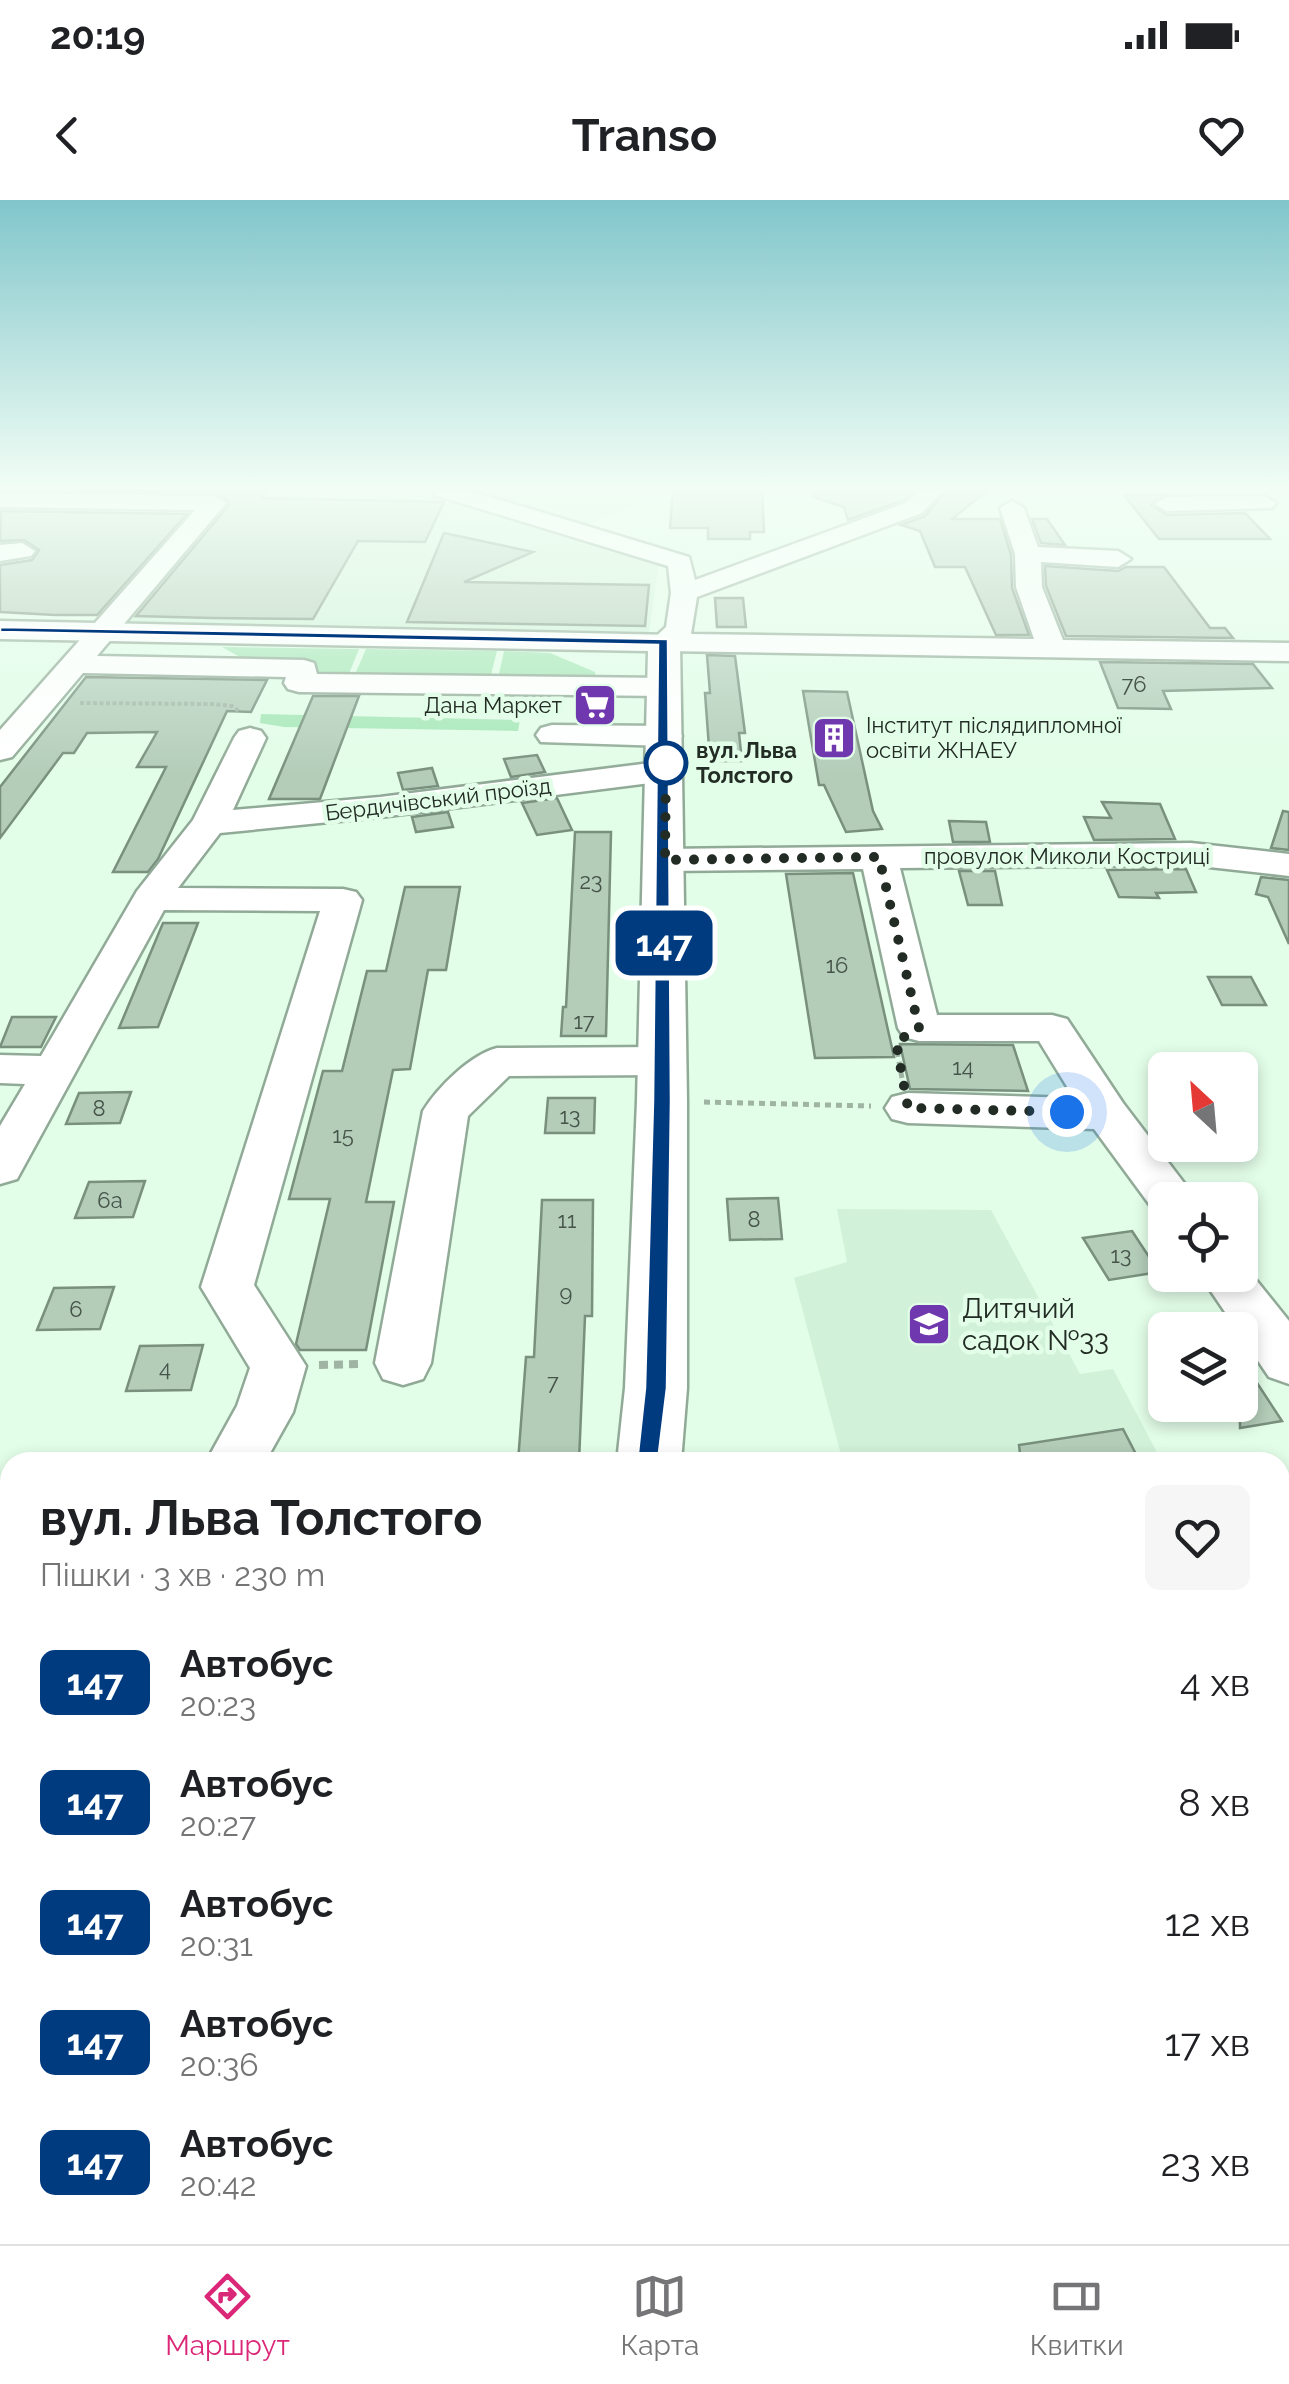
<!DOCTYPE html>
<html lang="uk">
<head>
<meta charset="utf-8">
<style>
  :root { --surface:#fff; --page:#f6f6f6; --text:#202124; --muted:#757577; --line:#e0e0e0; --accent:#db2777 }
  body { margin:0; font-family:Raleway,sans-serif; background:var(--page); color:var(--text); height:100vh; display:flex; flex-direction:column; font-size:38px; white-space:nowrap }
  * { box-sizing:border-box; margin:0 }
  p { font-size:32px; color:var(--muted) }
  .icon { flex:none; width:55px; height:55px; fill:none; stroke:currentColor; stroke-width:2; stroke-linecap:round; stroke-linejoin:round }
  .map { position:relative; flex:1; overflow:hidden }
  .side { position:absolute; left:0px; top:1252px; width:1290px; height:792px; display:flex; flex-direction:column; background:var(--surface); border-radius:30px 30px 0 0; box-shadow:0 5px 15px #0003 }
  .side>* { flex:none }
  .badge { padding:0 20px; border-radius:15px; font-size:35px; line-height:65px }
  .needle { width:65px; rotate:334deg }
  .buttons { position:absolute; left:1148px; top:852px; display:grid; gap:20px }
  .buttons a { display:grid; place-items:center; width:110px; height:110px; border-radius:15px; background:var(--surface); box-shadow:0 5px 15px #0003; font-size:50px }
  .you { position:absolute; width:50px; height:50px; margin:-25px; border:8px solid #fff; border-radius:50%; background:#1a73e8; box-shadow:0 0 0 15px #1a73e833 }
  .map>.badge { position:absolute; translate:-50% -50%; box-shadow:0 0 0 5px #fff }
  .round { display:grid; place-items:center; flex:none; width:105px; height:105px; border-radius:15px; background:var(--page) }
  .summary { display:flex; align-items:center; justify-content:space-between; height:170px; padding:0 40px }
  h1 { font-size:48px; font-weight:700; line-height:75px }
  ul { padding:0; list-style:none }
  li { display:flex; align-items:center; gap:30px; height:120px; padding:0 40px }
  li div { flex:1 }
  li b { display:block; font-size:38px }
  li em { font-style:normal }
  li .badge { min-width:110px; font-weight:700; text-align:center }
  .status { display:flex; justify-content:space-between; align-items:center; height:70px; padding:0 50px; background:var(--surface); direction:ltr }
  .status svg { height:28px; fill:currentColor }
  header { display:flex; justify-content:space-between; align-items:center; height:130px; padding:0 40px; background:var(--surface); font-size:45px; font-weight:700 }
  .dock { display:flex; justify-content:space-around; align-items:center; height:140px; border-top:2px solid var(--line); background:var(--surface); font-size:28px; color:var(--muted) }
  .dock a { display:grid; justify-items:center; gap:5px }
  .dock .current { color:var(--accent) }
  .map>svg:first-child { display:block }
  .built { fill:#d1f2d8 }
  .green { fill:#a6e7b7 }
  .building { fill:#b3cdb9; stroke:#78907d; stroke-width:2.5 }
  .lines { fill:none; stroke-linecap:round; stroke-linejoin:round }
  .minor-casing { stroke:#91aa97; stroke-width:5 }
  .major-casing { stroke:#91aa97; stroke-width:5 }
  .path-far3 { stroke:#9fb4a3; stroke-width:4; stroke-dasharray:4 2.5; stroke-linecap:butt }
  .path-far2 { stroke:#9fb4a3; stroke-width:5; stroke-dasharray:6 5; stroke-linecap:butt }
  .path-far1 { stroke:#9fb4a3; stroke-width:8; stroke-dasharray:9 6; stroke-linecap:butt }
  .path { stroke:#9fb4a3; stroke-width:10; stroke-dasharray:11 8; stroke-linecap:butt }
  .minor { fill:#fff; fill-rule:evenodd }
  .major { fill:#fff; fill-rule:evenodd }
  .line { fill:#003b80; stroke:#fff; stroke-width:2.5 }
  .walk { stroke:#222c24; stroke-width:10; stroke-dasharray:0 18 }
  .stop-dot { fill:#fff; stroke:#003b80; stroke-width:5 }
  .labels { text-anchor:middle; dominant-baseline:central; stroke-width:9; stroke-linejoin:round; paint-order:stroke }
  .number-label { font-size:22px; fill:#465449 }
  .far-poi-label { font-size:22px; fill:#222c24; stroke:#e2fde8; text-anchor:end }
  .far-stop-label { font-size:22px; font-weight:bold; fill:#222c24; stroke:#e2fde8; text-anchor:start }
  .far-street-label { font-size:22px; fill:#222c24; stroke:#e2fde8 }
  .poi-label { font-size:28px; fill:#222c24; stroke:#e2fde8; text-anchor:start }
</style>
</head>
<body>
<div class="status"><b>20:19</b><svg viewBox="0 0 49 12"><path d="M0 12V9h3v3zM5 12V6h3v6zM10 12V3h3v9zM15 12V0h3v12zM26 1h20v11H26zM47 4h2v5h-2z"/></svg></div>
<header><svg class="icon" aria-label="back" viewBox="0 0 24 24"><path d="M15 5l-7 7 7 7"/></svg>Transo<svg class="icon" aria-label="heart" viewBox="0 0 24 24"><path d="M12 20l-8-8c-3-5 5-10 8-4 3-6 11-1 8 4z"/></svg></header>
<div class="map">
<svg width="1289" height="2044" viewBox="0 0 1289 2044">
  <rect width="100%" height="100%" fill="#e2fde8"/>
  <!-- built -->
  <g class="built">
    <path d="M237,290H428L529,316L659,361L649,432L125,423Z"/>
    <path d="M447,290H669L582,327Z"/>
    <path d="M837,1009L991,1010L1080,1174L1113,1169L1162,1262H843L794,1078L847,1062Z"/>
  </g>
  <!-- green -->
  <g class="green">
    <path d="M222,447L359,449L346,481L254,465Z"/>
    <path d="M366,449L497,451L489,483L352,481Z"/>
    <path d="M504,451L550,453L595,472L596,484L497,483Z"/>
    <path d="M261,514L520,520L518,531L284,527L260,523Z"/>
  </g>
  <!-- building -->
  <g class="building">
    <path d="M71,290H267L261,298L444,302L425,342L358,341L313,419L211,418L136,416L229,305L228,300L214,292Z"/>
    <path d="M673,290H762L764,332H750V339H708V328H670Z"/>
    <path d="M814,290H913L904,300L848,320L844,307L813,297Z"/>
    <path d="M947,290H988L952,319H1000L1011,355L1012,388L1029,435H996L965,367H935L920,331L901,325L925,316Z"/>
    <path d="M1124,295H1164L1151,305L1167,315L1245,313L1270,339H1159Z"/>
    <path d="M1,311L187,314L97,415H55L0,412V365L32,360L39,350L24,340L0,341Z"/>
    <path d="M1032,319H1047L1065,345L1041,343Z"/>
    <path d="M444,333L533,352L464,382L649,385L645,426L407,422Z"/>
    <path d="M1045,366L1118,371L1126,367H1164L1210,428H1225L1233,438L1066,436L1046,386Z"/>
    <path d="M715,398H743L746,427H717Z"/>
    <path d="M707,455L735,456L745,533H739L742,561H710L705,493H710Z"/>
    <path d="M1100,462L1253,464L1272,488L1163,491L1171,509L1118,508Z"/>
    <path d="M86,477L267,480L251,512L227,511L158,659L148,672H113L166,567H137L157,532L87,533L74,553H63L0,638V587Z"/>
    <path d="M803,491L847,492L873,611L882,629L846,632L824,585H819Z"/>
    <path d="M313,496H359L320,599H269Z"/>
    <path d="M537,555L545,572L511,577L504,559Z"/>
    <path d="M432,568L438,586L403,590L398,573Z"/>
    <path d="M557,598L572,630L537,635L522,603Z"/>
    <path d="M1102,602L1160,604L1175,639L1094,640L1084,617L1111,618Z"/>
    <path d="M1283,611L1289,612V650L1271,648Z"/>
    <path d="M448,612L453,627L416,632L412,617Z"/>
    <path d="M949,621L986,622L990,642H953Z"/>
    <path d="M575,632H611L606,836H561L563,807H566Z"/>
    <path d="M1186,669L1196,692L1156,693L1159,698L1119,697L1107,670Z"/>
    <path d="M959,671H995L1002,705H968Z"/>
    <path d="M853,673L894,857L815,858L786,674Z"/>
    <path d="M1261,677L1289,680V744L1268,697L1256,694Z"/>
    <path d="M405,687H460L446,770H428L410,869L393,870L366,1002H394L366,1150H300L296,1144L330,999H289L323,871H342L367,771H386Z"/>
    <path d="M163,723H198L158,827L119,828Z"/>
    <path d="M1208,777H1251L1266,805H1222Z"/>
    <path d="M12,817H56L41,847H0Z"/>
    <path d="M900,844L1013,845L1028,891L910,889Z"/>
    <path d="M131,892L120,923L66,924L79,893Z"/>
    <path d="M548,898H595L594,933H545Z"/>
    <path d="M145,981L133,1017L75,1018L89,982Z"/>
    <path d="M778,998L782,1039L730,1040L727,999Z"/>
    <path d="M542,1000H593L592,1116H585L579,1262H518L526,1157H534Z"/>
    <path d="M1132,1031L1159,1072L1109,1080L1083,1038Z"/>
    <path d="M114,1087L100,1129L37,1130L54,1088Z"/>
    <path d="M203,1145L191,1190L126,1191L140,1146Z"/>
    <path d="M1240,1157L1282,1221L1240,1228Z"/>
    <path d="M1123,1229L1140,1262H1021L1019,1245Z"/>
  </g>
  <g class="lines">
    <!-- minor casing -->
    <g class="minor-casing">
      <g id="minor">
        <path d="M432,290H468L689,357L695,380L906,303L919,290H943L922,313L697,397L691,434L1034,439L1016,387L1015,354L1000,308L1012,301L1024,308L1038,347L1118,351L1131,359L1118,367L1041,362L1042,387L1063,440L1289,443V461L664,451L654,448L650,442L666,427L671,393L668,366L435,295Z"/>
        <path d="M0,293L214,296L226,303L97,456L304,460L314,463L317,474L665,478L676,481L680,487L676,493L665,496L299,492L288,489L284,483L286,477L83,473L12,557L0,560V530L195,310L0,307Z"/>
        <path d="M1264,296L1276,303L1272,308L1167,311L1155,304L1167,297Z"/>
        <path d="M22,343L35,351L31,356L0,361V345Z"/>
        <path d="M552,525L666,526L677,529L682,536L677,543L666,546L541,542L536,535L541,528Z"/>
        <path d="M250,528L261,531L266,538L233,610L380,597L666,561L678,564L683,571L678,578L666,581L380,617L220,633L178,688L343,689L356,692L362,700L254,1085L306,1166L293,1212L265,1262H206L237,1206L250,1168L201,1087L320,711L164,710L17,979L0,984V926L25,884L0,883V855L41,856L137,691L193,620L234,538L239,531Z"/>
        <path d="M1191,643L1289,654V676L1191,665L900,668L937,815H1052L1067,819L1123,903L1197,1000H1165V1015L1155,1012L1094,929L908,923L892,919L885,908L892,897L908,893L1074,898L1039,841H919L904,837L898,828L863,669L665,671L652,668L647,660L652,652L665,649Z"/>
        <path d="M663,847L679,851L685,861L679,871L663,875L509,876L468,916L431,1163L423,1179L403,1185L383,1179L375,1163L423,911C438,887 470,855 497,848Z"/>
        <path d="M1240,1060L1289,1121V1184L1269,1177L1200,1075H1240Z"/>
        <path d="M10,1618V1697L0,1693V1622Z"/>
      </g>
    </g>
    <!-- major casing -->
    <g class="major-casing">
      <g id="major">
        <path d="M0,421L675,435L680,442L687,901V1188L681,1262H617L625,1188L637,901L648,451L0,439Z"/>
        <rect x="606" y="2035" width="96" height="9"/>
      </g>
    </g>
    <!-- path-far3 -->
    <path class="path-far3" d="M80,503L212,504L232,506L240,512"/>
    <!-- path-far2 -->
    <g class="path-far2">
      <path d="M897,851L902,878"/>
      <path d="M704,902L871,906"/>
    </g>
    <!-- path-far1 -->
    <path class="path-far1" d="M319,1165L361,1164"/>
    <!-- path -->
    <g class="path">
      <path d="M0,1917L10,1921"/>
      <path d="M313,2035L336,2044"/>
      <path d="M563,2044L564,2035"/>
    </g>
    <!-- minor -->
    <use href="#minor" class="minor"/>
    <!-- major -->
    <use href="#major" class="major"/>
  </g>
  <!-- sky -->
  <linearGradient id="sky" x2="0" y2="1"><stop stop-color="#81c6cb"/><stop offset="0.5" stop-color="#f2fef5"/><stop offset="1" stop-color="#f2fef5" stop-opacity="0"/></linearGradient>
  <rect width="1289" height="576" fill="url(#sky)"/>
  <!-- line -->
  <path class="line" d="M0,427L668,439L671,901L667,1188L657,1269H641L637,1262L645,1188L653,901L658,445L0,432Z"/>
  <g class="lines">
    <!-- walk -->
    <path class="walk" d="M666,563L665,660L879,657L919,828L896,842L908,908L1067,912"/>
  </g>
  <!-- icons -->
  <defs>
    <g id="supermarket-square" transform="scale(2.25)"><rect x="-9" y="-9" width="18" height="18" rx="4" fill="#7038ae" stroke="#e2fde8"/><path d="M-6-5.5h2.5l.6 2H6L4.5 2H-2.5L-4.4-4H-6ZM-1.5 3.2a1.3 1.3 0 1 0 .1 0ZM3 3.2a1.3 1.3 0 1 0 .1 0Z" fill="#fff"/></g>
    <g id="building-square" transform="scale(2.25)"><rect x="-9" y="-9" width="18" height="18" rx="4" fill="#7038ae" stroke="#e2fde8"/><path d="M-4-6H4V6H1V3H-1V6H-4ZM-2.5-4.3h1.7v1.8h-1.7ZM.8-4.3h1.7v1.8H.8ZM-2.5-1h1.7V.8h-1.7ZM.8-1h1.7V.8H.8Z" fill="#fff"/></g>
    <g id="school-square" transform="scale(2.25)"><rect x="-9" y="-9" width="18" height="18" rx="4" fill="#7038ae" stroke="#e2fde8"/><path d="M0-5L7-2L0 1L-7-2ZM-4 1L0 2.5L4 1V4Q0 6-4 4Z" fill="#fff"/></g>
  </defs>
  <g fill-rule="evenodd">
    <use href="#supermarket-square" x="595" y="505"/>
    <use href="#building-square" x="834" y="538"/>
    <use href="#school-square" x="929" y="1124"/>
  </g>
  <!-- markers -->
  <circle class="stop-dot" cx="666" cy="563" r="20"/>
  <g class="labels">
    <!-- number labels -->
    <g class="number-label">
      <text x="1134" y="484">76</text>
      <text x="591" y="681">23</text>
      <text x="837" y="765">16</text>
      <text x="584" y="821">17</text>
      <text x="963" y="867">14</text>
      <text x="99" y="908">8</text>
      <text x="570" y="916">13</text>
      <text x="343" y="935">15</text>
      <text x="110" y="1000">6а</text>
      <text x="754" y="1019">8</text>
      <text x="567" y="1020">11</text>
      <text x="1121" y="1055">13</text>
      <text x="566" y="1093">9</text>
      <text x="76" y="1109">6</text>
      <text x="165" y="1168">4</text>
      <text x="553" y="1182">7</text>
    </g>
    <!-- far-poi labels -->
    <g class="far-poi-label">
      <text x="562" y="505">Дана Маркет</text>
      <text x="866" y="525" text-anchor="start">Інститут післядипломної<tspan x="866" dy="25">освіти ЖНАЕУ</tspan></text>
    </g>
    <!-- far-stop labels -->
    <g class="far-stop-label">
      <text x="696" y="550">вул. Льва<tspan x="696" dy="25">Толстого</tspan></text>
    </g>
    <!-- far-street labels -->
    <g class="far-street-label">
      <text transform="translate(438 599) rotate(-7)">Бердичівський проїзд</text>
      <text x="1067" y="656">провулок Миколи Костриці</text>
    </g>
    <!-- poi labels -->
    <g class="poi-label">
      <text x="962" y="1108">Дитячий<tspan x="962" dy="32">садок №33</tspan></text>
    </g>
  </g>
</svg>
<div class="buttons">
<a><svg class="needle" viewBox="-14 -14 28 28"><path d="M0-13l5 13h-10z" fill="#e53935"/><path d="M0 13l5-13h-10z" fill="#757577"/></svg></a>
<a><svg class="icon" aria-label="locate" viewBox="0 0 24 24"><circle cx="12" cy="12" r="6"/><path d="M12 2v4M12 18v4M2 12h4M18 12h4"/></svg></a>
<a><svg class="icon" aria-label="layers" viewBox="0 0 24 24"><path d="M12 4l9 5-9 5-9-5zM3 14l9 5 9-5"/></svg></a>
</div>
<div class="you" style="left:1067px;top:912px"></div>
<b class="badge" style="left:664px;top:743px;background:#003b80;color:#fff">147</b>
<section class="side">
<div class="summary"><div><h1>вул. Льва Толстого</h1><p>Пішки · 3 хв · 230 m</p></div><a class="round"><svg class="icon" aria-label="heart" viewBox="0 0 24 24"><path d="M12 20l-8-8c-3-5 5-10 8-4 3-6 11-1 8 4z"/></svg></a></div>
<ul>
<li><span class="badge" style="background:#003b80;color:#fff">147</span><div><b>Автобус</b><p>20:23</p></div><em>4 хв</em></li>
<li><span class="badge" style="background:#003b80;color:#fff">147</span><div><b>Автобус</b><p>20:27</p></div><em>8 хв</em></li>
<li><span class="badge" style="background:#003b80;color:#fff">147</span><div><b>Автобус</b><p>20:31</p></div><em>12 хв</em></li>
<li><span class="badge" style="background:#003b80;color:#fff">147</span><div><b>Автобус</b><p>20:36</p></div><em>17 хв</em></li>
<li><span class="badge" style="background:#003b80;color:#fff">147</span><div><b>Автобус</b><p>20:42</p></div><em>23 хв</em></li>
</ul>
</section>
</div>
<nav class="dock">
<a class="current"><svg class="icon" aria-label="directions" viewBox="0 0 24 24"><path d="M12 3l9 9-9 9-9-9zM9 14v-3h6M13 9l2 2-2 2"/></svg>Маршрут</a>
<a><svg class="icon" aria-label="map" viewBox="0 0 24 24"><path d="M3 6l6-2 6 2 6-2v14l-6 2-6-2-6 2zM9 4v14M15 6v14"/></svg>Карта</a>
<a><svg class="icon" aria-label="tickets" viewBox="0 0 24 24"><path d="M3 7h18v10H3zM15 7v10"/></svg>Квитки</a>
</nav>
</body>
</html>
